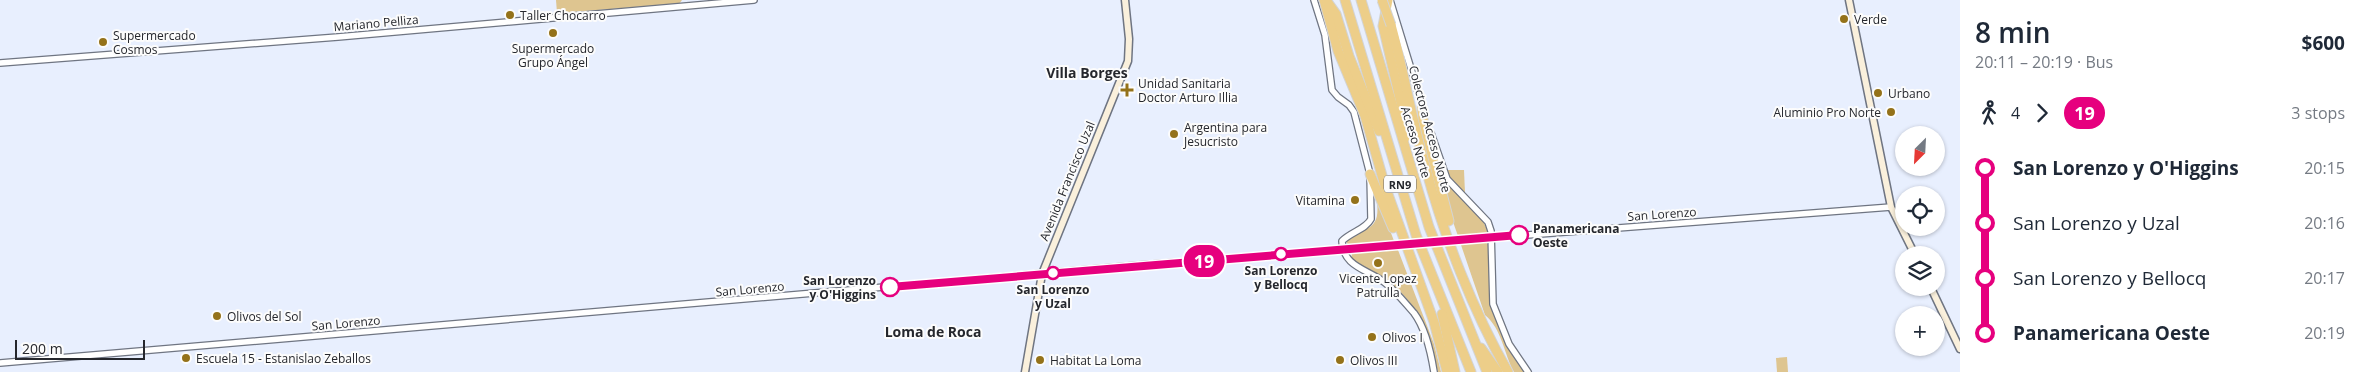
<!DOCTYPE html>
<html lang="en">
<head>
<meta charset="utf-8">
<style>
  :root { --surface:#fff; --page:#f6f6f7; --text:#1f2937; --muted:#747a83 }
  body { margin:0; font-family:"Open Sans",sans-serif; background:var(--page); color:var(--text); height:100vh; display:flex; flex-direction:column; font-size:19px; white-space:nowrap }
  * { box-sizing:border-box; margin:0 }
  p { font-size:16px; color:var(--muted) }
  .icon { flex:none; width:28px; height:28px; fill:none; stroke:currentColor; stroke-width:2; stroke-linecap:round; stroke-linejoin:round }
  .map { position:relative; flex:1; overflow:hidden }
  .sheet { display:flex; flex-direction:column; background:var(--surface); width:400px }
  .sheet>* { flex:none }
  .badge { padding:0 10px; border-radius:16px; font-size:18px; line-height:32px }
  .needle { width:32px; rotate:204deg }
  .fabs { position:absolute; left:1895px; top:126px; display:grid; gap:10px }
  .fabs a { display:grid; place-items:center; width:50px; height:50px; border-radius:50%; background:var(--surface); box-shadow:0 1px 4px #0004; font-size:25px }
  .scale { position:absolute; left:15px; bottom:12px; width:130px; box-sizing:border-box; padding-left:5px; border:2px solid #25272d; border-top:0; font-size:14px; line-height:18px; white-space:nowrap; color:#25272d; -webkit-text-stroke:4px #fcfcfc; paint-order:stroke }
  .map>.badge { position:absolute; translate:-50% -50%; box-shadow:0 0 0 2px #fff }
  .legs { display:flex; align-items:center; gap:8px; height:55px; padding:0 15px; font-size:16px }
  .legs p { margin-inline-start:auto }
  .headline { display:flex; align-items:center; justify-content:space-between; height:85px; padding:0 15px }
  h1 { font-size:28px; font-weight:600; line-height:38px }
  ul { padding:0 15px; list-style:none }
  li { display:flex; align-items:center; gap:18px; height:55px; font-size:19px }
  li i { display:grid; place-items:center; width:8px; height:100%; margin:0 6px; background:currentColor }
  li i::after { content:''; width:12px; height:12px; margin:-6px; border:4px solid; border-radius:50%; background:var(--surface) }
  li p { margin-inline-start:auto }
  li:first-child i { background:linear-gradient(#0000 50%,currentColor 0) }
  li:last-child i { background:linear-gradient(currentColor 50%,#0000 0) }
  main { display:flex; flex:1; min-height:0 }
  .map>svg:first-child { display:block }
  .green { fill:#dec590 }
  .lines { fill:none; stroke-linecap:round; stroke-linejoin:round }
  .tertiary-casing { stroke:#6f7582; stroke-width:8 }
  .secondary-casing { stroke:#6f7582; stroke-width:9 }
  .motorway-casing { stroke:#d3d4d5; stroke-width:11 }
  .tertiary { stroke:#fff; stroke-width:5.5 }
  .secondary { stroke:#faf0dc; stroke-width:6 }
  .motorway { stroke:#edce89; stroke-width:9 }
  .tertiary-bridge-casing { stroke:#6f7582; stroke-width:8; stroke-linecap:butt }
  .motorway-bridge-casing { stroke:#d3d4d5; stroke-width:11; stroke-linecap:butt }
  .tertiary-bridge { stroke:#fff; stroke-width:5.5 }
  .motorway-bridge { stroke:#edce89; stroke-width:9 }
  .line-1-casing { stroke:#fff; stroke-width:11 }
  .line-1 { stroke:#e6007e; stroke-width:8 }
  .poi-dot { fill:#94721a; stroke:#fcfcfc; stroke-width:2 }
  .stop-1-dot { fill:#fff; stroke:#e6007e; stroke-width:2.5 }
  .labels { text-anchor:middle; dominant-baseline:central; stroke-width:4; stroke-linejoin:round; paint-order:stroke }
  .shield { fill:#fcfcfc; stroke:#66676b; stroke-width:1 }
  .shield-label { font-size:11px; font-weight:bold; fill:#25272d }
  .poi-label { font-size:12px; fill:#25272d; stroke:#fcfcfc; text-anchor:start }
  .street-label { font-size:12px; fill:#25272d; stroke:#fcfcfc }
  .stop-label { font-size:12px; font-weight:bold; fill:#25272d; stroke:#fcfcfc }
  .neighbourhood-label { font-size:14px; font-weight:bold; fill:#25272d; stroke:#fcfcfc }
</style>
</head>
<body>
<main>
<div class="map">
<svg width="1960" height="372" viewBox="0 0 1960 372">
  <rect width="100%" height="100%" fill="#e8effe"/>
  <!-- green -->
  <g class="green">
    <path d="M556,0H682L679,4L557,13Z"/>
    <path d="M1448,170H1464L1465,193L1447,175Z"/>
    <path d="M1442,177L1483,221L1488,232L1485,235L1458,236L1447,205Z"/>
    <path d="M1376,193L1394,241L1349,246L1345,240C1374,225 1381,228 1376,193Z"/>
    <path d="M1485,242L1489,245L1496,318L1511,353L1525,372H1514C1504,354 1502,329 1485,315L1461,245Z"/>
    <path d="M1398,250L1434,344L1441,372H1438C1429,337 1419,304 1388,281C1377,273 1362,269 1351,260L1352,253Z"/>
    <path d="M1787,357L1788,372H1777L1776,358Z"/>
  </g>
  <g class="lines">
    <!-- tertiary casing -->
    <g class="tertiary-casing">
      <g id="tertiary">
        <path d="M1314,0L1325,35L1332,90L1338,97L1349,105L1354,112L1370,174L1371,219C1366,229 1351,232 1342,241C1343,267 1367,269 1384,282C1395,290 1405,303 1414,313C1426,329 1431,353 1434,372"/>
        <path d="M1390,0L1423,108"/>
        <path d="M0,63L338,37L754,0"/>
        <path d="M1431,133L1447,179L1488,222L1491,231L1493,304L1509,344L1528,372"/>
        <path d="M1462,240L1891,207"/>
        <path d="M0,363L1139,265L1386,247"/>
      </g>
    </g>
    <!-- secondary casing -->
    <g class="secondary-casing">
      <g id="secondary">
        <path d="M1849,0L1891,207L1915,255"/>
        <path d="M1931,288L1960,349"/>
        <path d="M1025,372L1042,274L1128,61L1129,39L1125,0"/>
      </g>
    </g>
    <!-- motorway casing -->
    <g class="motorway-casing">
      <g id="motorway">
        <path d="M1324,0L1338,51L1365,116L1385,186L1434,322L1447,372"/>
        <path d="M1326,0L1336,14L1349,56L1379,131"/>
        <path d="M1345,0L1416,235L1471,372"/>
        <path d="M1361,0L1429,227L1487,372"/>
        <path d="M1388,0L1383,26L1405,120V138"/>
        <path d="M1391,25C1404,72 1412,121 1426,169C1444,236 1473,311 1508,372"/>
        <path d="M1422,107L1423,119L1449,221"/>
        <path d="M1370,174L1393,228"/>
        <path d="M1442,314L1455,372"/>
        <path d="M1481,348L1498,372"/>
      </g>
    </g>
    <!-- tertiary -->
    <use href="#tertiary" class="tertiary"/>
    <!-- secondary -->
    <use href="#secondary" class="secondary"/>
    <!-- motorway -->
    <use href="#motorway" class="motorway"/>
    <!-- tertiary-bridge casing -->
    <g class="tertiary-bridge-casing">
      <path id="tertiary-bridge" d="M1386,247L1462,240"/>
    </g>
    <!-- motorway-bridge casing -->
    <g class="motorway-bridge-casing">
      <path id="motorway-bridge" d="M1382,0L1391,25"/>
    </g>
    <!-- tertiary-bridge -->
    <use href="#tertiary-bridge" class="tertiary-bridge"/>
    <!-- motorway-bridge -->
    <use href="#motorway-bridge" class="motorway-bridge"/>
  </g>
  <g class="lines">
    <!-- line-1 casing -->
    <g class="line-1-casing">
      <path id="line-1" d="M890,287L1519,235"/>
    </g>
    <!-- line-1 -->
    <use href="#line-1" class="line-1"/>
  </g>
  <!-- markers -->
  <g class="poi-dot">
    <circle cx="510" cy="15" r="5"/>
    <circle cx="1844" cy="19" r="5"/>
    <circle cx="553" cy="33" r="5"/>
    <circle cx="103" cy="42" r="5"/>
    <path d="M1124.5 82.5h5v5h5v5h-5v5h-5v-5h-5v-5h5z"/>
    <circle cx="1878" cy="93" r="5"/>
    <circle cx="1891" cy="112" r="5"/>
    <circle cx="1174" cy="134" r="5"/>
    <circle cx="1355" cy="200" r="5"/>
    <circle cx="1378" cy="263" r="5"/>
    <circle cx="217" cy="316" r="5"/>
    <circle cx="1372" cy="337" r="5"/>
    <circle cx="186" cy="358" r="5"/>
    <circle cx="1040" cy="360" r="5"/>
    <circle cx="1340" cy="360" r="5"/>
  </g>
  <g class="stop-1-dot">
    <circle cx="1519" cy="235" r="9"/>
    <circle cx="1281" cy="254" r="6"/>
    <circle cx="1053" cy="273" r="6"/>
    <circle cx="890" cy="287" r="9"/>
  </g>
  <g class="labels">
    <!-- shield labels -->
    <rect class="shield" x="1384" y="175.5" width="32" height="17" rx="4"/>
    <g class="shield-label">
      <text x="1400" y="184">RN9</text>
    </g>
    <!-- poi labels -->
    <g class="poi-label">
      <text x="520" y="15">Taller Chocarro</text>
      <text x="1854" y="19">Verde</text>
      <text x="113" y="35">Supermercado<tspan x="113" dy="14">Cosmos</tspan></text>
      <text x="553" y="48" text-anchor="middle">Supermercado<tspan x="553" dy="14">Grupo Ángel</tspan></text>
      <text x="1138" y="83">Unidad Sanitaria<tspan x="1138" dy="14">Doctor Arturo Illia</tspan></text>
      <text x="1888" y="93">Urbano</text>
      <text x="1881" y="112" text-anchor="end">Aluminio Pro Norte</text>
      <text x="1184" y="127">Argentina para<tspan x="1184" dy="14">Jesucristo</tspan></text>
      <text x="1345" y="200" text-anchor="end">Vitamina</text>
      <text x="1378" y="278" text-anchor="middle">Vicente Lopez<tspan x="1378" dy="14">Patrulla</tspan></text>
      <text x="227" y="316">Olivos del Sol</text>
      <text x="1382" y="337">Olivos I</text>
      <text x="196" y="358">Escuela 15 - Estanislao Zeballos</text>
      <text x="1050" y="360">Habitat La Loma</text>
      <text x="1350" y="360">Olivos III</text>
    </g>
    <!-- street labels -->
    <g class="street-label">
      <text transform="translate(376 23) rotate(-5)">Mariano Pelliza</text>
      <text transform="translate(1430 129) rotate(75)">Colectora Acceso Norte</text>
      <text transform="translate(1416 142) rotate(73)">Acceso Norte</text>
      <text transform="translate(1067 181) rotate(-68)">Avenida Francisco Uzal</text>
      <text transform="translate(1662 214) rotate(-4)">San Lorenzo</text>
      <text transform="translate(750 289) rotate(-5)">San Lorenzo</text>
      <text transform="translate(346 323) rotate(-5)">San Lorenzo</text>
    </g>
    <!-- stop labels -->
    <g class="stop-label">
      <text x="1533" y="228" text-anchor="start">Panamericana<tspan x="1533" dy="14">Oeste</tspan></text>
      <text x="1281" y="270">San Lorenzo<tspan x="1281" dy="14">y Bellocq</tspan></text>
      <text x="876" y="280" text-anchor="end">San Lorenzo<tspan x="876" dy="14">y O'Higgins</tspan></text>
      <text x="1053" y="289">San Lorenzo<tspan x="1053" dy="14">y Uzal</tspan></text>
    </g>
    <!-- neighbourhood labels -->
    <g class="neighbourhood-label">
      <text x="1087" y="72">Villa Borges</text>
      <text x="933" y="331">Loma de Roca</text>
    </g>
  </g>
</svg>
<div class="fabs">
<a><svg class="needle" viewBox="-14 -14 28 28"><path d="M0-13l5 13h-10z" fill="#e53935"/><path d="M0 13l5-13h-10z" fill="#747a83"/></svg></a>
<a><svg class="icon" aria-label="locate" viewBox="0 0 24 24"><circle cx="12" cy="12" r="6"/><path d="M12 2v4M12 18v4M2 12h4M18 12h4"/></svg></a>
<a><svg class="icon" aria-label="layers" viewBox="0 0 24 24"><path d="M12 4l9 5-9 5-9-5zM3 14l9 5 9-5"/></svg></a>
<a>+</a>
</div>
<div class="scale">200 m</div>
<b class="badge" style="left:1204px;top:261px;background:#e6007e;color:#fff">19</b>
</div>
<section class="sheet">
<div class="headline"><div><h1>8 min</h1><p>20:11 – 20:19 · Bus</p></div><b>$600</b></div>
<div class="legs"><svg class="icon" aria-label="walk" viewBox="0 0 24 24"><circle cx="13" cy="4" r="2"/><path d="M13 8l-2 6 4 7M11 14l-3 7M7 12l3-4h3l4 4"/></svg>4<svg class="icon" aria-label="forward" viewBox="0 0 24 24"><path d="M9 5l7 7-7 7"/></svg><b class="badge" style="background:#e6007e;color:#fff">19</b><p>3 stops</p></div>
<ul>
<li><i style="color:#e6007e"></i><b>San Lorenzo y O'Higgins</b><p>20:15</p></li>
<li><i style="color:#e6007e"></i><span>San Lorenzo y Uzal</span><p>20:16</p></li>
<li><i style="color:#e6007e"></i><span>San Lorenzo y Bellocq</span><p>20:17</p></li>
<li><i style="color:#e6007e"></i><b>Panamericana Oeste</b><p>20:19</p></li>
</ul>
</section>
</main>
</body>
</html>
